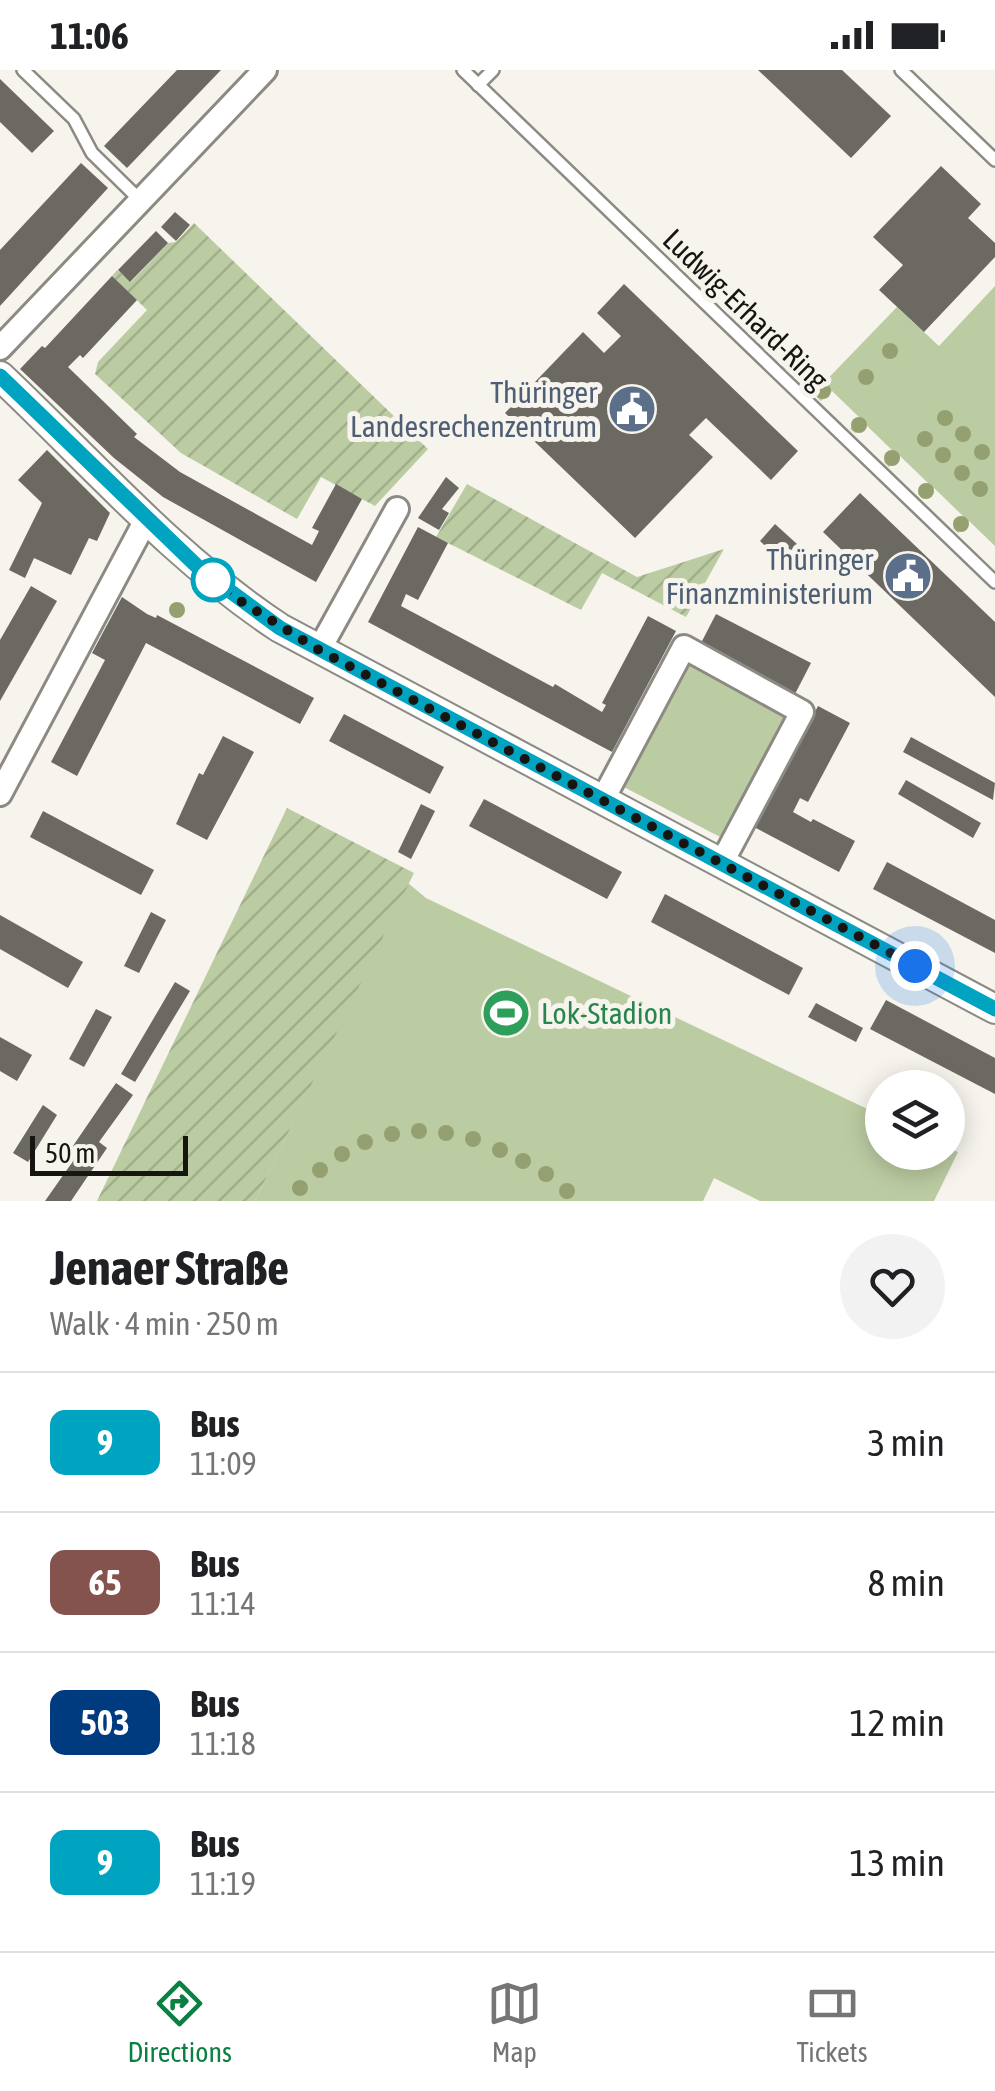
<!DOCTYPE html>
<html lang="en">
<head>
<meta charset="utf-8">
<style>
  :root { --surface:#fff; --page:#f2f2f2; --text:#202124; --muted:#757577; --line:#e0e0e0; --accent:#0b8043 }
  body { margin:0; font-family:"Asap Condensed",sans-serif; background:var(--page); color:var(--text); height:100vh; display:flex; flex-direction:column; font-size:38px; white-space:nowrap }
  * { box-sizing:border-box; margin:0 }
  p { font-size:32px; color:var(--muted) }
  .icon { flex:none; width:55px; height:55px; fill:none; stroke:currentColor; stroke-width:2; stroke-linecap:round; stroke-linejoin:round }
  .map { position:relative; height:1131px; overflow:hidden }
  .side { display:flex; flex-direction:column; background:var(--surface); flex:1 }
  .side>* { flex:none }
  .badge { padding:0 20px; border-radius:15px; font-size:35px; line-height:65px }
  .buttons { position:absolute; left:865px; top:1000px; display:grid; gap:20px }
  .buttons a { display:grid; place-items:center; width:100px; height:100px; border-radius:50%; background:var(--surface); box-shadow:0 5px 25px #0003; font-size:50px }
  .scale { position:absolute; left:30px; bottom:25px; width:158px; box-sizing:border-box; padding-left:10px; border:5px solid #161512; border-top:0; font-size:28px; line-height:35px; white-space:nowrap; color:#161512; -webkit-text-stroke:8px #f6f4ec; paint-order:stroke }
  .you { position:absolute; width:50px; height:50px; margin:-25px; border:8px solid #fff; border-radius:50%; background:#1a73e8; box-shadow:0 0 0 15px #1a73e833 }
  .map>.badge { position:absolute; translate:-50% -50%; box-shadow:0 0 0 5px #fff }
  .round { display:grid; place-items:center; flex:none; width:105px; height:105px; border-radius:52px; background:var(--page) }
  .head { display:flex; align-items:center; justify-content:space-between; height:170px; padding:0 50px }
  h1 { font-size:48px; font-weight:700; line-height:75px }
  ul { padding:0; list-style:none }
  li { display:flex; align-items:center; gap:30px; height:140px; padding:0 50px; border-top:2px solid var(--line) }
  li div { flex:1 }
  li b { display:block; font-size:38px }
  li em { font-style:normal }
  li .badge { min-width:110px; font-weight:700; text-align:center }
  .status { display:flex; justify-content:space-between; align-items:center; height:70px; padding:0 50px; background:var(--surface); direction:ltr }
  .status svg { height:28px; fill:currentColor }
  .tabs { display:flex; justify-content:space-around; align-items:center; height:140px; border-top:2px solid var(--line); background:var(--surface); font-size:28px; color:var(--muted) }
  .tabs a { display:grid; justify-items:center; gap:5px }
  .tabs .on { color:var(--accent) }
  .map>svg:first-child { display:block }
  .grass { fill:#bccca2 }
  .garden { fill:url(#garden-furrows) }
  .building { fill:#6b6962 }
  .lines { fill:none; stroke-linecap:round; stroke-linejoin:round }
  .service-casing { stroke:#8c8a82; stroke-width:16 }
  .minor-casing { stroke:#8c8a82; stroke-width:28 }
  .tertiary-casing { stroke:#8c8a82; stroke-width:32 }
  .service { stroke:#fff; stroke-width:11 }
  .minor { stroke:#fff; stroke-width:22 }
  .tertiary { stroke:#fff; stroke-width:28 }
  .tree { fill:#95a071 }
  .line-casing { stroke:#fff; stroke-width:22 }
  .line { stroke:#00a4c0; stroke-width:15 }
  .walk { stroke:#161512; stroke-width:10; stroke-dasharray:0 18 }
  .stop-dot { fill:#fff; stroke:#00a4c0; stroke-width:5 }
  .labels { text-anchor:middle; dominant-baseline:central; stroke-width:10; stroke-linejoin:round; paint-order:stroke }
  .street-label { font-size:30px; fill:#161512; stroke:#f6f4ec }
  .service-label { font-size:30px; fill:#4e5e75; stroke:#f6f4ec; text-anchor:end }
  .leisure-label { font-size:30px; fill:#27864d; stroke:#f6f4ec; text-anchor:start }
</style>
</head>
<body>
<div class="status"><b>11:06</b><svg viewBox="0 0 49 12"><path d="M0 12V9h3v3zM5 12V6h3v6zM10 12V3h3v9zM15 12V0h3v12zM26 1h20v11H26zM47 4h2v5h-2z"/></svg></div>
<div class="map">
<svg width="995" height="1131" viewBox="0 0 995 1131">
  <defs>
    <pattern id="garden-furrows" width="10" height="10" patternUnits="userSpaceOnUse" patternTransform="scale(2.5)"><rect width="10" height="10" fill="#bccca2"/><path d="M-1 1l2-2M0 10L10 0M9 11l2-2" fill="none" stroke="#a1ae8a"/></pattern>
  </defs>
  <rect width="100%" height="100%" fill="#f6f4ec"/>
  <!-- grass -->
  <g class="grass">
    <path d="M995,216V476L969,451L958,463L953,458L963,446L934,418L923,429L918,424L928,413L900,386L889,397L884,392L893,381L865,354L855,363L850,359L860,348L832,321L821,331L813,324L897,237L939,276Z"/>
    <path d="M685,591L789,646L724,769L620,715Z"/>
    <path d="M408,813L426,828L882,1046V1082H948V1077L958,1082L934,1131H760L714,1108L703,1131H255Z"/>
  </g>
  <!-- garden -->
  <g class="garden">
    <path d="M194,153L428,379L375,436L321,407L297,449L181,383L95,304L98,292L147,240L112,206L117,200L131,212L168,173L176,172Z"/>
    <path d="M467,414L637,507L724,479L686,547L602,503L581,540L436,467Z"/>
    <path d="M287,738L414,803L255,1131H97Z"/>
  </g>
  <!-- building -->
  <g class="building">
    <path d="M177,0H221L127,98L104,76Z"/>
    <path d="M758,0H842L891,46L851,88Z"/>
    <path d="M0,9L54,61L32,83L0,52Z"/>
    <path d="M81,93L108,118L0,236V180Z"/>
    <path d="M941,96L981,134L968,148L995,173V187L924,262L879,220L903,195L873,167Z"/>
    <path d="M175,142L190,155L176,171L161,157Z"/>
    <path d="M156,161L168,173L130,212L118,200Z"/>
    <path d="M112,206L137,230L83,288L80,285L68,297L137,364L134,367L180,402L312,475L319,461L312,458L336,414L362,429L316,512L163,427L114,388L20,299L42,276L45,278Z"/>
    <path d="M624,214L798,381L771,410L706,348L689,365L713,387L635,468L505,343L583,262L604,283L621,266L597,243Z"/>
    <path d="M47,380L110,443L97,471L89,468L71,505L34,488L25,508L9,500L42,433L18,410Z"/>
    <path d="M446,407L459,418L442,439L449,443L439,460L418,448Z"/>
    <path d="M860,423L995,552V627L823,462Z"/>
    <path d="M775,454L797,474L781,491L760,471Z"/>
    <path d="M418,457L448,473L418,530L406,524L401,536L553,617L555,614L602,642L606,635L602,633L648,546L676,561L612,682L368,552Z"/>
    <path d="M31,516L57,531L0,631V570Z"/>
    <path d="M122,527L147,544L156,548L157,545L314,628L300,654L146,573L77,706L51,692L105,590L92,583Z"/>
    <path d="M716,544L811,593L795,624L700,575Z"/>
    <path d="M818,636L850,653L808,732L800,728L793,742L811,752L813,749L855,771L839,802L754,757Z"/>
    <path d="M344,644L444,697L430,724L329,671Z"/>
    <path d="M223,666L254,682L207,770L176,754L199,703L203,705Z"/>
    <path d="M911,667L995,713L993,730L903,682Z"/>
    <path d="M906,710L981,753L973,768L898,724Z"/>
    <path d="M484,729L622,802L607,829L469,756Z"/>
    <path d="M421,734L435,741L411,789L398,782Z"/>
    <path d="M43,741L154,800L141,825L30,767Z"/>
    <path d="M887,792L995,850V883L873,819Z"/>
    <path d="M665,824L803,898L789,925L651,852Z"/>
    <path d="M151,842L166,850L139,903L124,896Z"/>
    <path d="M0,845L83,892L68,918L0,879Z"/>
    <path d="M175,912L190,921L135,1012L121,1004Z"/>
    <path d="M886,930L995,988V1024L870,959Z"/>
    <path d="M816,933L863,958L856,972L808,947Z"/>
    <path d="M96,939L112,947L84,997L69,989Z"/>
    <path d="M0,967L32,985L17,1011L0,1001Z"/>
    <path d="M116,1013L133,1025L99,1072L107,1078L71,1131H45L71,1094L64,1089Z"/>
    <path d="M43,1035L57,1045L28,1092L13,1083Z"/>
  </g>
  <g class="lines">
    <!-- service casing -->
    <g class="service-casing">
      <g id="service">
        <path d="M23,0L74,49L92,83L141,131"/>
        <path d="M463,0L995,512"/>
        <path d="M901,0L995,90"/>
        <path d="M478,15L493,0"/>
      </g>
    </g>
    <!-- minor casing -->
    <g class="minor-casing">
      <g id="minor">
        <path d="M0,278L265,0"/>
        <path d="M319,580L397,439"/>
        <path d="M0,724L147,448"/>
        <path d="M602,731L684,577L802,642L721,794"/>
      </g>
    </g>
    <!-- tertiary casing -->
    <g class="tertiary-casing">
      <path id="tertiary" d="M0,306C91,392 175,489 280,558L995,939"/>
    </g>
    <!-- service -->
    <use href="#service" class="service"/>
    <!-- minor -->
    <use href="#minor" class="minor"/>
    <!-- tertiary -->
    <use href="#tertiary" class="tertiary"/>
  </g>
  <!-- trees -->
  <g class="tree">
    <circle cx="890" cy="281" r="8"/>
    <circle cx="866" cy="307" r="8"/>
    <circle cx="823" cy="321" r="8"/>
    <circle cx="945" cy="348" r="8"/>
    <circle cx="859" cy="355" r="8"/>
    <circle cx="963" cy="364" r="8"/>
    <circle cx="925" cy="369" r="8"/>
    <circle cx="982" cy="382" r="8"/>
    <circle cx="943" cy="385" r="8"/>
    <circle cx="892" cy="388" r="8"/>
    <circle cx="962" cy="403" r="8"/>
    <circle cx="980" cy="419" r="8"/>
    <circle cx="926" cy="421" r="8"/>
    <circle cx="961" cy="454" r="8"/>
    <circle cx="177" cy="540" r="8"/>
    <circle cx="419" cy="1061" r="8"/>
    <circle cx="446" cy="1063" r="8"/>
    <circle cx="392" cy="1064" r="8"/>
    <circle cx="473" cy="1069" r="8"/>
    <circle cx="365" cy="1072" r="8"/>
    <circle cx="500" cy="1080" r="8"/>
    <circle cx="342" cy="1084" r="8"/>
    <circle cx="523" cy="1091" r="8"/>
    <circle cx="320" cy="1100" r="8"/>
    <circle cx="546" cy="1104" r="8"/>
    <circle cx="300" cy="1118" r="8"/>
    <circle cx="567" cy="1121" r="8"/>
  </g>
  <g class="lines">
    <!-- line casing -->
    <g class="line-casing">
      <path id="line" d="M0,306L200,499L280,558L995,939"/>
    </g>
    <!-- line -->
    <use href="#line" class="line"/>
    <!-- walk -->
    <path class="walk" d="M213,510L242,532L319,580L915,896"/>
  </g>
  <!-- icons -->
  <defs>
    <g id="civic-disc" transform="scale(2.5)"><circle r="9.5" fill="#5c6f8a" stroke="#f6f4ec"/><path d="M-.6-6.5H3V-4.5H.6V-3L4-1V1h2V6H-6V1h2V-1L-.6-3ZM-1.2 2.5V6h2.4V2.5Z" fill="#fff"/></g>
    <g id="stadium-disc" transform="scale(2.5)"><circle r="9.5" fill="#2e9e5b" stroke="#f6f4ec"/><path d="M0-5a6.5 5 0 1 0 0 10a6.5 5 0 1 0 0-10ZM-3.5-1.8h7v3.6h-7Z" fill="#fff"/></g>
  </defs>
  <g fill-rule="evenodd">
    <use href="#civic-disc" x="632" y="339"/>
    <use href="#civic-disc" x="908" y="506"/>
    <use href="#stadium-disc" x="506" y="943"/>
  </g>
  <!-- markers -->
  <circle class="stop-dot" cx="213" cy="510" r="20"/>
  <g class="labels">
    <!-- street labels -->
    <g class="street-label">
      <text transform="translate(746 239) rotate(44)">Ludwig-Erhard-Ring</text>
    </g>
    <!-- service labels -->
    <g class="service-label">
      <text x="597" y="322">Thüringer<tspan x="597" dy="34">Landesrechenzentrum</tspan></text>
      <text x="873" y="489">Thüringer<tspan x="873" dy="34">Finanzministerium</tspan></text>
    </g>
    <!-- leisure labels -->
    <g class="leisure-label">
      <text x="541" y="943">Lok-Stadion</text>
    </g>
  </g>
</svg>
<div class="buttons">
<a><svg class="icon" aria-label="layers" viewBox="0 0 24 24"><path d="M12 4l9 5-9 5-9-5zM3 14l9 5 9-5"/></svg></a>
</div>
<div class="scale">50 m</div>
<div class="you" style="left:915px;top:896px"></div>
</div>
<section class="side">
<div class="head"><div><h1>Jenaer Straße</h1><p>Walk · 4 min · 250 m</p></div><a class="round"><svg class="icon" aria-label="heart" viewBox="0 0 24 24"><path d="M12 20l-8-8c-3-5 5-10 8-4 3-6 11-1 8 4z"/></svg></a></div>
<ul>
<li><span class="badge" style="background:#00a4c0;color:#fff">9</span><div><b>Bus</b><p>11:09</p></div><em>3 min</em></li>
<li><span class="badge" style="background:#85534e;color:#fff">65</span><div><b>Bus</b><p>11:14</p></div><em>8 min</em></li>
<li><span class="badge" style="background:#003b80;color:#fff">503</span><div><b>Bus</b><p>11:18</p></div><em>12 min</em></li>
<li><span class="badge" style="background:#00a4c0;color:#fff">9</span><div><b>Bus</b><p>11:19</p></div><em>13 min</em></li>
</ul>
</section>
<nav class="tabs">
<a class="on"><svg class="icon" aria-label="directions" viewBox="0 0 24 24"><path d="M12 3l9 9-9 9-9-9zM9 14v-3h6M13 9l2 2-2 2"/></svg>Directions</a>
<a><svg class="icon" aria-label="map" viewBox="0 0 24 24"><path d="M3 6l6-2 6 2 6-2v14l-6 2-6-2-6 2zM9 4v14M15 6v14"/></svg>Map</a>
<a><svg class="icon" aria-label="tickets" viewBox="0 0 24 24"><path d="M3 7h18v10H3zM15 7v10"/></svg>Tickets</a>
</nav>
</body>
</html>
